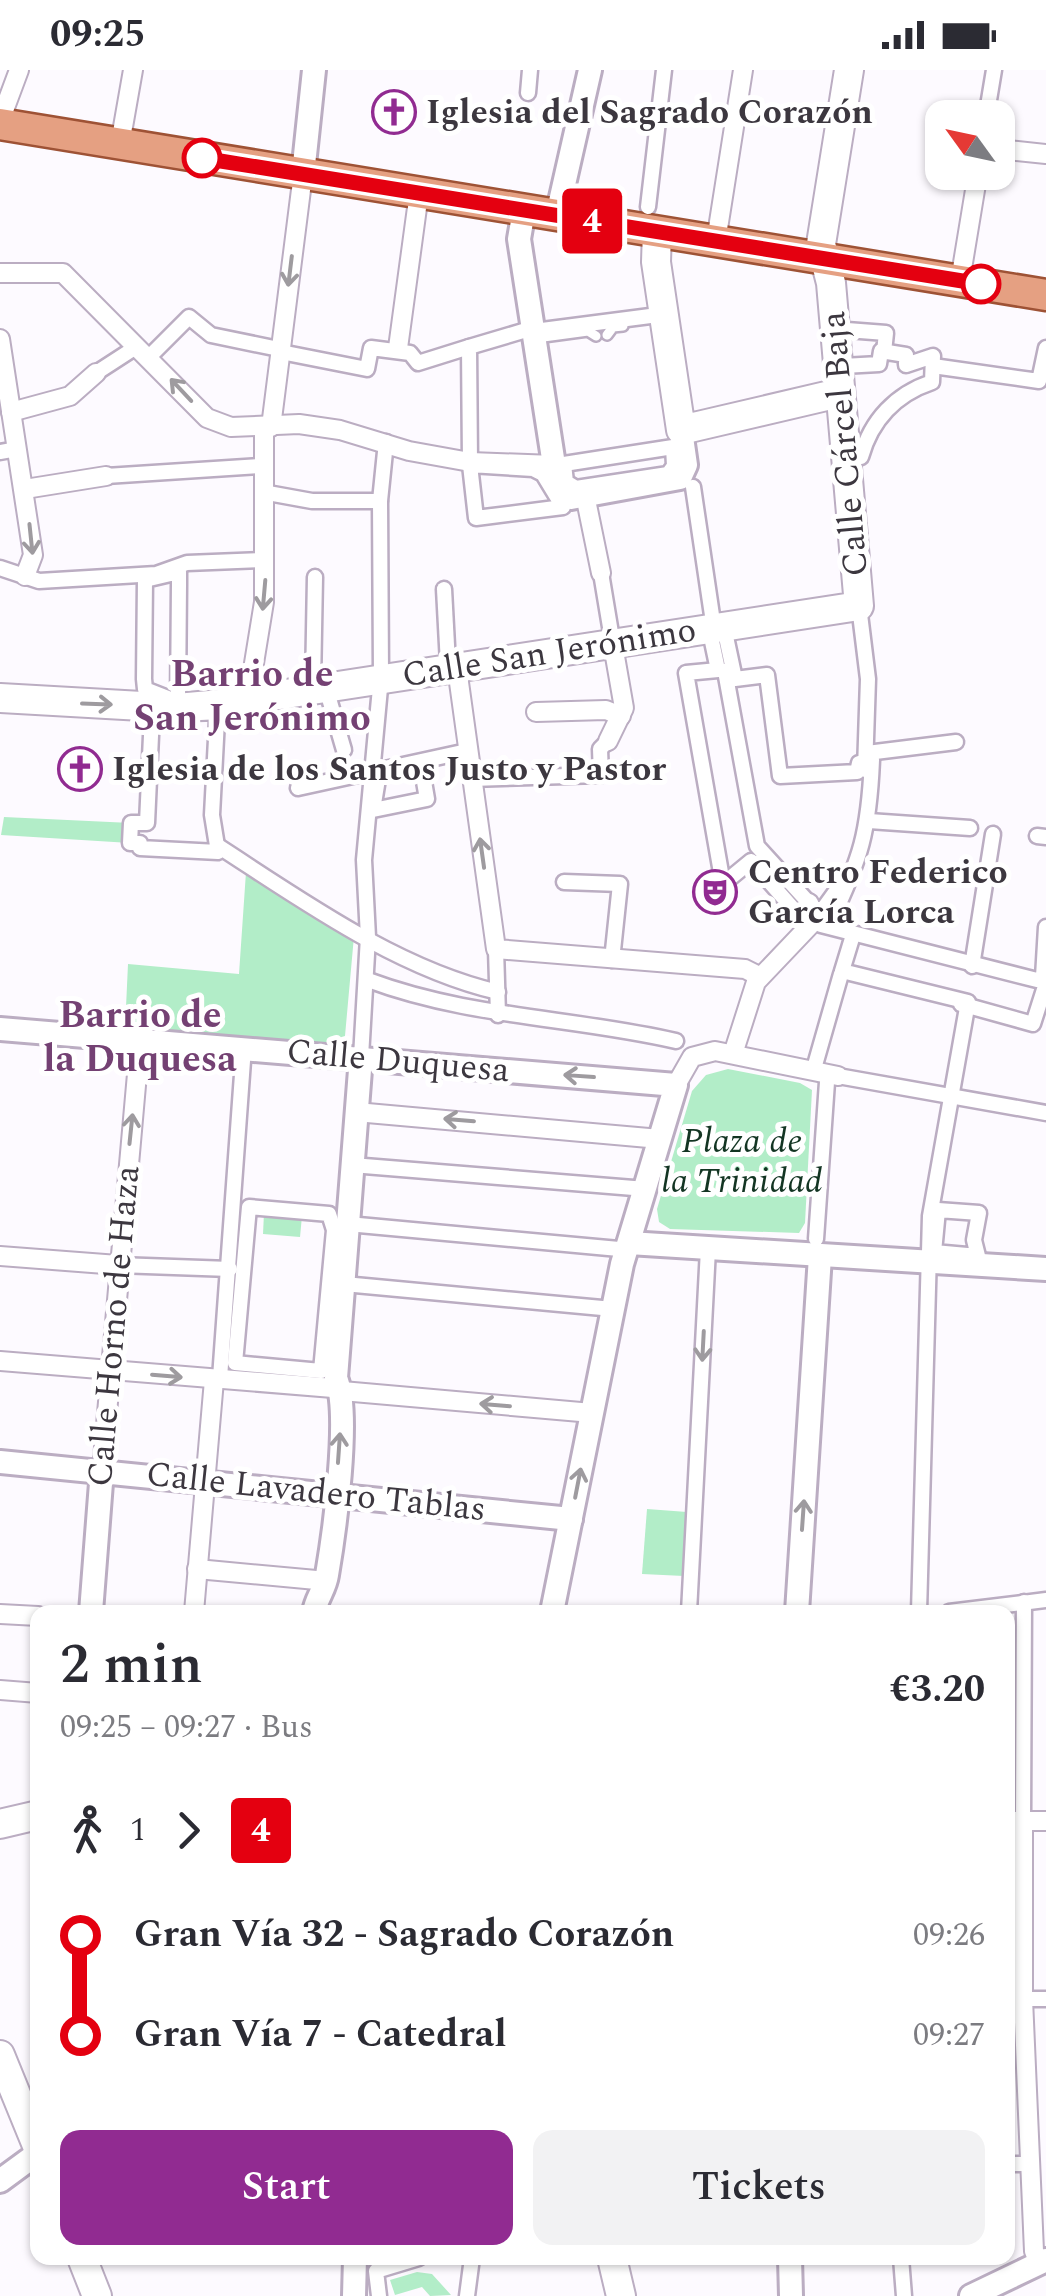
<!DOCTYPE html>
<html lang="en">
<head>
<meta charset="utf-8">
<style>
  :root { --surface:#fff; --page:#f2f2f3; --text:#2b2b33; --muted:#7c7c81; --accent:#912b91 }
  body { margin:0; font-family:Spectral,serif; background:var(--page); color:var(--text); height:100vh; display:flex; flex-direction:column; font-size:38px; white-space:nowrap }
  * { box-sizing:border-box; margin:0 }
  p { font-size:32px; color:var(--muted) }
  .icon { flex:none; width:55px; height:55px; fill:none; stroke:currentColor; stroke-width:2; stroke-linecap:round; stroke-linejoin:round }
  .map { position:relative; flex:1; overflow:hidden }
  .panel { position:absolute; left:30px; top:1535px; width:985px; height:660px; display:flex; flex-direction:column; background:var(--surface); border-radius:20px; box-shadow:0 2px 8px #0004 }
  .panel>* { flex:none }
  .badge { padding:0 20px; border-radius:8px; font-size:35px; line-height:65px }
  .needle { width:65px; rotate:303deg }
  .buttons { position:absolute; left:925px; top:30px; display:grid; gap:20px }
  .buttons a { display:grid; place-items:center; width:90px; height:90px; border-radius:20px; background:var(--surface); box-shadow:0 2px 8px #0004; font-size:50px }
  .map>.badge { position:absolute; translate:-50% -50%; box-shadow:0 0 0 5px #fff }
  .legs { display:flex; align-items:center; gap:15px; height:110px; padding:0 30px; font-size:32px }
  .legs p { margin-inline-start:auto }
  .head { display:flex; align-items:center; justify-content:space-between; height:170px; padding:0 30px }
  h1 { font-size:55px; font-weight:600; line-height:75px }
  .action { display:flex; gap:20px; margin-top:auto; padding:20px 30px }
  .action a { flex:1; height:115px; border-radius:20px; background:var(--accent); color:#fff; font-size:40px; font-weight:600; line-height:115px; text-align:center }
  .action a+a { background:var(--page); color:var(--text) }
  ul { padding:0 30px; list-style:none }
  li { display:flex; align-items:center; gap:35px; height:100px; font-size:38px }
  li i { display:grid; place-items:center; width:15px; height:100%; margin:0 12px; background:currentColor }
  li i::after { content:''; width:25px; height:25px; margin:-12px; border:8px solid; border-radius:50%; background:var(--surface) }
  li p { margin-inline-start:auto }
  li:first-child i { background:linear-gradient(#0000 50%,currentColor 0) }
  li:last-child i { background:linear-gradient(currentColor 50%,#0000 0) }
  .status { display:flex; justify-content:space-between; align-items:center; height:70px; padding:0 50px; background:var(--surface); direction:ltr }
  .status svg { height:28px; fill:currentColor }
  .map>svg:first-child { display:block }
  .green { fill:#b2edc8 }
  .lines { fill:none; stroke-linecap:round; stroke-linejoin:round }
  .service-casing { stroke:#bbadc2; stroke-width:14 }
  .pedestrian-casing { stroke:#bbadc2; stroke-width:19 }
  .minor-casing { stroke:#bbadc2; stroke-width:22 }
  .tertiary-casing { stroke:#bbadc2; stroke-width:28 }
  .secondary-casing { stroke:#bbadc2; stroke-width:32 }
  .primary-casing { stroke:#9e5235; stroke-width:35 }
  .service { stroke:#fff; stroke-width:9 }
  .pedestrian { stroke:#fff; stroke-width:14 }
  .minor { stroke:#fff; stroke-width:18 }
  .tertiary { stroke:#fff; stroke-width:22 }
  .secondary { stroke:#fff; stroke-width:28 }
  .primary { stroke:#e5a082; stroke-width:30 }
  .oneway { stroke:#9e9b9f }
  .line-1-casing { stroke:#fff; stroke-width:22 }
  .line-1 { stroke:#e40010; stroke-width:15 }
  .stop-1-dot { fill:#fff; stroke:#e40010; stroke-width:5 }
  .labels { text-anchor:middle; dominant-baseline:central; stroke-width:10; stroke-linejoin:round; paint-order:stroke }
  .poi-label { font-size:35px; font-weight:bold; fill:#3c373f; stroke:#fff; text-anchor:start }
  .street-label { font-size:35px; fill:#3c373f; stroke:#fff }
  .park-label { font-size:35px; font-style:italic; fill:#133523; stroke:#fff }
  .neighbourhood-label { font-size:38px; font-weight:bold; fill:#744173; stroke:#fff }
</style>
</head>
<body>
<div class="status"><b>09:25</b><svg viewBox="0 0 49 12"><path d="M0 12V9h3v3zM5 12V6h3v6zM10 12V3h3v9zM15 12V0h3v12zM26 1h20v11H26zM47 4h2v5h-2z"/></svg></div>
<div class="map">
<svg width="1046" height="2226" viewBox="0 0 1046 2226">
  <rect width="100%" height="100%" fill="#fdfaff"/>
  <!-- green -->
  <g class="green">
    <path d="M4,747L131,753L130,773L1,765Z"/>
    <path d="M246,802L354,866L344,977L125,959L128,894L239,904Z"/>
    <path d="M728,999L800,1013L812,1020L805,1153L799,1163L670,1159L659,1152L657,1139L692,1021L706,1005Z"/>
    <path d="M264,1143L302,1146L300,1167L263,1164Z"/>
    <path d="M647,1439L687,1442L684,1506L642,1504Z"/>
    <path d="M417,2202L432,2204L451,2225L430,2226L422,2217L395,2225L390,2210Z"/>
  </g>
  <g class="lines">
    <!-- service casing -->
    <g class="service-casing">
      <g id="service">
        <path d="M607,265L613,257L623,256"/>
        <path d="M536,268L588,261L596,266"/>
      </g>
    </g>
    <!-- pedestrian casing -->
    <g class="pedestrian-casing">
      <g id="pedestrian">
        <path d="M528,23L530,0"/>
        <path d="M986,48L994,0"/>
        <path d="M648,137L664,0"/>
        <path d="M834,259L886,263L884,282"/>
        <path d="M542,260L658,245"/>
        <path d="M881,281L906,285V295L933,286L932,312C896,324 871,350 861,387L847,382L843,296L879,294Z"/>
        <path d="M153,283L189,247L211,265L274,278"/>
        <path d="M286,283L367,299L371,278L410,283L418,293L469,277"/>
        <path d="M933,296L1039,311L1046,278"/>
        <path d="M96,303L133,279"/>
        <path d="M673,377L674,396L668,404L576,418L566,412L564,394Z"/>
        <path d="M0,382L17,379"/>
        <path d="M470,392L469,277L523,261"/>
        <path d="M470,395L533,399L543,404L563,437L476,448Z"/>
        <path d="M106,406L260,396"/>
        <path d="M693,417L713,552"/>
        <path d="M268,423L312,431H380"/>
        <path d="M0,498L39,511L156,504L187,493L263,490"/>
        <path d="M179,502V514L178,632L145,619L144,609L145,510Z"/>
        <path d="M601,503L613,575"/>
        <path d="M444,519L448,594"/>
        <path d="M859,536L868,609L865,700"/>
        <path d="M710,562H725L735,609L767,605L780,706L857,702L859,693L872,690C869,762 861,788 830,853L803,850L751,791L723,814L686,603L718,600Z"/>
        <path d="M725,601L757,776L809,833"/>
        <path d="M381,604L380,431L386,372"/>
        <path d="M313,614L315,507"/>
        <path d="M328,625L344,680"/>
        <path d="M223,642L217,650L212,745L218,782L140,778V773H130L131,753H147L152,644Z"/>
        <path d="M867,683L956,672"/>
        <path d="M421,694L427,729L373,740L379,703Z"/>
        <path d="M471,709L601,705L600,679L608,671"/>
        <path d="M298,718L467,681"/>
        <path d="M869,751L970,758"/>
        <path d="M1037,766L1046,767"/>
        <path d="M218,776C303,831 398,899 498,922"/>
        <path d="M564,812L620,814L612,890"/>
        <path d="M836,821L815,850L821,855L1037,910L1046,906"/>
        <path d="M853,865L842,901L968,932L930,1146L919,1542"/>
        <path d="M496,879L498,945"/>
        <path d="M972,896L993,764"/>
        <path d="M1043,907L1046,857"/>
        <path d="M368,910C470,948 572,947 676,971"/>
        <path d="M961,934L1033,954L1046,913"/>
        <path d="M361,987L368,867L364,790L380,618"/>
        <path d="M815,995L841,904"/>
        <path d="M838,1006L1046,1043"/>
        <path d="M352,1095L646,1119"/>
        <path d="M249,1137L329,1144L334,1160L321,1301L235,1293Z"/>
        <path d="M938,1140L979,1143L974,1170L978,1186L934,1182Z"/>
        <path d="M348,1154L619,1179"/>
        <path d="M816,1169L827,1012"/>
        <path d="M118,1195L230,1199"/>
        <path d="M344,1214L613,1239"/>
        <path d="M220,1308L244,977"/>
        <path d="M689,1542L708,1179"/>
        <path d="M949,1542L1046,1530"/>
        <path d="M1023,1751L1024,1532"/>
        <path d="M1008,1929H1046"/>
        <path d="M1008,2094H1030"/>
        <path d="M901,2188L904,2226"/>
        <path d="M379,2226L376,2201L419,2188"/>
        <path d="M467,2226L472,2188"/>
      </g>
    </g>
    <!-- minor casing -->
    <g class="minor-casing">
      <g id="minor">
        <path d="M0,51L19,0"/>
        <path d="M120,74L133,0"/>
        <path d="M998,79L1046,84"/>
        <path d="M716,171L743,0"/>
        <path d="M0,203H63L207,348L231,357L299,354L340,360L409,381L470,392L554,395"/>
        <path d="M960,211L978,102"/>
        <path d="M0,269L33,485L25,506"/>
        <path d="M398,278L419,123"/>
        <path d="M11,342L70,326L96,303"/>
        <path d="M271,357L303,104"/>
        <path d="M25,419L106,406"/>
        <path d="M585,425L601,503"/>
        <path d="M457,598L496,879L745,899L759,906"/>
        <path d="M248,630L264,532V358"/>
        <path d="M536,642L606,640L621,646"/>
        <path d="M608,671L624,638L613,575"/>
        <path d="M733,984L756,912L815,850L809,833"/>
        <path d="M676,1015L692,987L715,981L838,1006"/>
        <path d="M356,1042L660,1069"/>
        <path d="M0,1186L118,1195"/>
        <path d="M0,1291L333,1318L339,1314"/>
        <path d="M342,1321L592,1343"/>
        <path d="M102,1400L140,970"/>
        <path d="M197,1499L327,1511"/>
        <path d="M194,1542L214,1310"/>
        <path d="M0,1544L38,1546"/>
        <path d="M0,1620L38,1623"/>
        <path d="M1008,1751H1046"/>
        <path d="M1023,1751V1929L1034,2181L1039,2194"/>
      </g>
    </g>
    <!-- tertiary casing -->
    <g class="tertiary-casing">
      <g id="tertiary">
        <path d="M303,104L314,0"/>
        <path d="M524,140L519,169L554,395L564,424L571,428L680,408L686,395L681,360"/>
        <path d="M557,145L590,0"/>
        <path d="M0,959L676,1015L622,1194L552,1542"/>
        <path d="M629,1173L1046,1199"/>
        <path d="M0,1392L571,1449"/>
        <path d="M91,1542L102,1400"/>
        <path d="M314,1542C316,1529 325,1519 327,1505C334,1464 351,1343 336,1308L361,987"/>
        <path d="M797,1542L820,1186"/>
        <path d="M0,2111L38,2083"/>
        <path d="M790,2188L791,2226"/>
        <path d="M354,2226L355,2188"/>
        <path d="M971,2226L1046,2190"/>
      </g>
    </g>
    <!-- secondary casing -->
    <g class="secondary-casing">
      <g id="secondary">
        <path d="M657,161L656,192L681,360L839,323"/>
        <path d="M0,628L177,638L221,634L859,536L831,213L821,174L849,0"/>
        <path d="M0,1754L38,1745"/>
        <path d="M0,1985L38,2078"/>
        <path d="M82,2188L97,2226"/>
        <path d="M612,2188L621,2226"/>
      </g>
    </g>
    <!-- primary casing -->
    <g class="primary-casing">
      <path id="primary" d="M0,54L1046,225"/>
    </g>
    <!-- service -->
    <use href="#service" class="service"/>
    <!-- pedestrian -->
    <use href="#pedestrian" class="pedestrian"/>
    <!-- minor -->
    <use href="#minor" class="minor"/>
    <!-- tertiary -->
    <use href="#tertiary" class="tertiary"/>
    <!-- secondary -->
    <use href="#secondary" class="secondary"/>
    <!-- primary -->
    <use href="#primary" class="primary"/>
  </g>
  <!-- one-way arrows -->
  <defs><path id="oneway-shaft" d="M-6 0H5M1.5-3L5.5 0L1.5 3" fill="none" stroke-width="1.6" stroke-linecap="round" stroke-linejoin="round" transform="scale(2.5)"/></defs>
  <g class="oneway">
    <use href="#oneway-shaft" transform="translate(290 201) rotate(97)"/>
    <use href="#oneway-shaft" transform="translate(181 320) rotate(-133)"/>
    <use href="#oneway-shaft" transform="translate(31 469) rotate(84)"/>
    <use href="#oneway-shaft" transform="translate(264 525) rotate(95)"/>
    <use href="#oneway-shaft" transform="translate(97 634) rotate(2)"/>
    <use href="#oneway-shaft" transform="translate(482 783) rotate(-98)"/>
    <use href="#oneway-shaft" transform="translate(579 1006) rotate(-176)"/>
    <use href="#oneway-shaft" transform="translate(459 1050) rotate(-175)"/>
    <use href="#oneway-shaft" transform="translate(131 1059) rotate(-84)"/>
    <use href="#oneway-shaft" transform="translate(703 1276) rotate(93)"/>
    <use href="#oneway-shaft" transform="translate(167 1306) rotate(5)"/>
    <use href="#oneway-shaft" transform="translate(495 1335) rotate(-175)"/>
    <use href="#oneway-shaft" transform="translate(339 1378) rotate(-86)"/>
    <use href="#oneway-shaft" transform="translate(578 1413) rotate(-79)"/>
    <use href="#oneway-shaft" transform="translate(803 1445) rotate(-86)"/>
  </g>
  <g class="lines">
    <!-- line-1 casing -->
    <g class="line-1-casing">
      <path id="line-1" d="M202,88L981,214"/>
    </g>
    <!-- line-1 -->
    <use href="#line-1" class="line-1"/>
  </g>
  <!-- icons -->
  <defs>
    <g id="church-ring" transform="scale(2.25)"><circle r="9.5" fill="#fff" stroke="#912b91" stroke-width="1.5"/><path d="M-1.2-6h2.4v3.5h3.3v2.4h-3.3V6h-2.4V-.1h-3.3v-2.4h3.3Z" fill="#912b91"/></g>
    <g id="theatre-ring" transform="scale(2.25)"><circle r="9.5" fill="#fff" stroke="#912b91" stroke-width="1.5"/><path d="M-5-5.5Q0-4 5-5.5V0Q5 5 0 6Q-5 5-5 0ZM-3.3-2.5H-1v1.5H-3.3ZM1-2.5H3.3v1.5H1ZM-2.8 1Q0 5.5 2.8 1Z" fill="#912b91"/></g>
  </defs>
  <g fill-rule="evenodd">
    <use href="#church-ring" x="394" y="42"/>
    <use href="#church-ring" x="80" y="699"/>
    <use href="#theatre-ring" x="715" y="822"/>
  </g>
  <!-- markers -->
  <g class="stop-1-dot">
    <circle cx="202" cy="88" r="18"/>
    <circle cx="981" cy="214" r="18"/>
  </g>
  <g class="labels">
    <!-- poi labels -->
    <g class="poi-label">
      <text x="426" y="42">Iglesia del Sagrado Corazón</text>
      <text x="112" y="699">Iglesia de los Santos Justo y Pastor</text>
      <text x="748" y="802">Centro Federico<tspan x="748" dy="40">García Lorca</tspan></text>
    </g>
    <!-- street labels -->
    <g class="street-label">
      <text transform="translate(845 374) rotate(-95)">Calle Cárcel Baja</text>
      <text transform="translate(549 583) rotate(-9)">Calle San Jerónimo</text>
      <text transform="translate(398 991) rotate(5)">Calle Duquesa</text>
      <text transform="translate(114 1256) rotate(-85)">Calle Horno de Haza</text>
      <text transform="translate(316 1422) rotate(6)">Calle Lavadero Tablas</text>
    </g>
    <!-- park labels -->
    <g class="park-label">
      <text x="742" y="1071">Plaza de<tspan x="742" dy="40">la Trinidad</tspan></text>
    </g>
    <!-- neighbourhood labels -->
    <g class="neighbourhood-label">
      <text x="252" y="605">Barrio de<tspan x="252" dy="44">San Jerónimo</tspan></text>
      <text x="140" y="946">Barrio de<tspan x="140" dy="44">la Duquesa</tspan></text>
    </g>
  </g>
</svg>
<div class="buttons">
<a><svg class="needle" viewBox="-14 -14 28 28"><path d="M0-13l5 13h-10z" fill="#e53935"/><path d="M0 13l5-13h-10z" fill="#7c7c81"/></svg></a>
</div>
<b class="badge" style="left:592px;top:151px;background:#e40010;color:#fff">4</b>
<section class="panel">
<div class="head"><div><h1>2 min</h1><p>09:25 – 09:27 · Bus</p></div><b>€3.20</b></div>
<div class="legs"><svg class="icon" aria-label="walk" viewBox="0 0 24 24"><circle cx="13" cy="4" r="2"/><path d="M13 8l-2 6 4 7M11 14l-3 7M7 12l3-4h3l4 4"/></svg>1<svg class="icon" aria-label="forward" viewBox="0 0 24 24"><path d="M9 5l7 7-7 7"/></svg><b class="badge" style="background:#e40010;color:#fff">4</b></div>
<ul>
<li><i style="color:#e40010"></i><b>Gran Vía 32 - Sagrado Corazón</b><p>09:26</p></li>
<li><i style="color:#e40010"></i><b>Gran Vía 7 - Catedral</b><p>09:27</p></li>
</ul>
<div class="action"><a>Start</a><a>Tickets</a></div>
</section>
</div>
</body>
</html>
